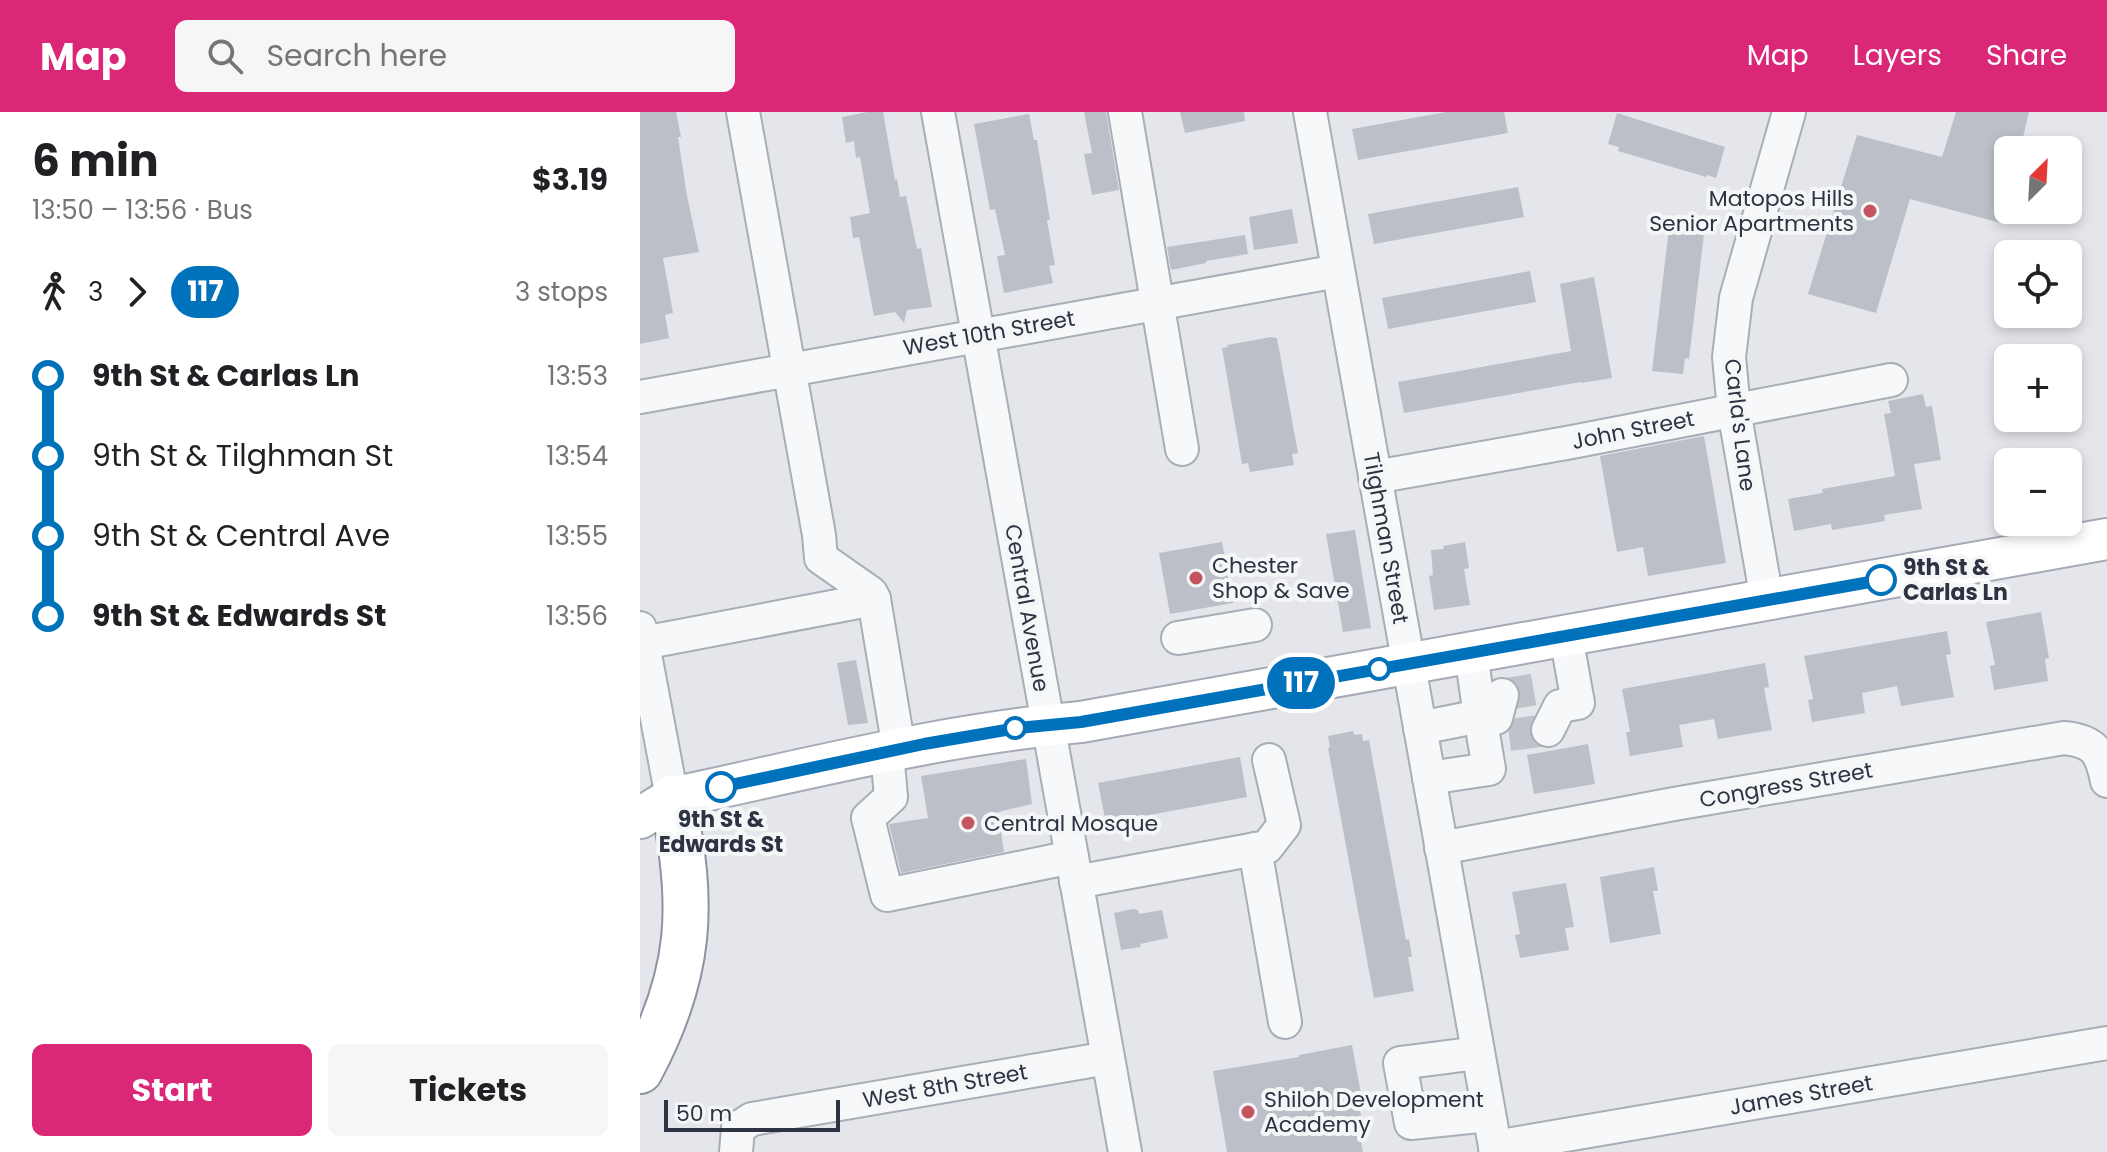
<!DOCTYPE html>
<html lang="en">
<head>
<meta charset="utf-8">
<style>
  :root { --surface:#fff; --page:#f6f6f6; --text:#202124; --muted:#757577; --accent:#db2777 }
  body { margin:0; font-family:Poppins,sans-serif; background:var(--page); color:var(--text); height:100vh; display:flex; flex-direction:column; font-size:30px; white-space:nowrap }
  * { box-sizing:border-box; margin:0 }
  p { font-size:26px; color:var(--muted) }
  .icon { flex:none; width:44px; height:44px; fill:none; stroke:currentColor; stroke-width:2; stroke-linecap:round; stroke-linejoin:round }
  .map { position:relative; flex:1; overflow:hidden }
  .drawer { display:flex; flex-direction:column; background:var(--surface); width:640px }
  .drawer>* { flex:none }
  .badge { padding:0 16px; border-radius:26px; font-size:28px; line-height:52px }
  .needle { width:52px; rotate:24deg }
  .buttons { position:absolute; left:1354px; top:24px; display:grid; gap:16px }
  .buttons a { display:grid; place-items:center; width:88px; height:88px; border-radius:12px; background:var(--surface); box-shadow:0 4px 12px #0003; font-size:40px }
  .scale { position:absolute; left:24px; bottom:20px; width:176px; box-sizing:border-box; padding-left:8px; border:4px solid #2d3342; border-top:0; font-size:22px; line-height:28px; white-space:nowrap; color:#2d3342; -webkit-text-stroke:6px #f4f6f8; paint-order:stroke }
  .map>.badge { position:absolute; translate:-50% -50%; box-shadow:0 0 0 4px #fff }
  .legs { display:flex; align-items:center; gap:12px; height:88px; padding:0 32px; font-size:26px }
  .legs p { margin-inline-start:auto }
  .overview { display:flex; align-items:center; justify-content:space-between; height:136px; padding:0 32px }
  h1 { font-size:44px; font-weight:700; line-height:60px }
  .primary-button { display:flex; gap:16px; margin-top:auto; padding:16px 32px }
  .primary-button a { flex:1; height:92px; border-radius:12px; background:var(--accent); color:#fff; font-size:32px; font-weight:700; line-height:92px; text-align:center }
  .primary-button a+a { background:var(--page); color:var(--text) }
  ul { padding:0 32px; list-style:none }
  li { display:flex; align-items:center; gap:28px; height:80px; font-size:30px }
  li i { display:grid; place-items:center; width:12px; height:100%; margin:0 10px; background:currentColor }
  li i::after { content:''; width:20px; height:20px; margin:-10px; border:6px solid; border-radius:50%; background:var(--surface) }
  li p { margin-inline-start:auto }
  li:first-child i { background:linear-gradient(#0000 50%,currentColor 0) }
  li:last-child i { background:linear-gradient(currentColor 50%,#0000 0) }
  header { display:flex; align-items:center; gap:48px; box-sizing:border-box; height:112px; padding:0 40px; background:var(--accent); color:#fff }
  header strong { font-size:38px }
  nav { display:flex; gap:44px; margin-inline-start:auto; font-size:28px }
  .search { width:560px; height:72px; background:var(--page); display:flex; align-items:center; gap:20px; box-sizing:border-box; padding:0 28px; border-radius:12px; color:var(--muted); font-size:30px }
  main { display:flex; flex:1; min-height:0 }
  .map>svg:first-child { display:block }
  .building { fill:#bcbfc7 }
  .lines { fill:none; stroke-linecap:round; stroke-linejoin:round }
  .minor-tunnel { stroke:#bfc2c9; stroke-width:32; stroke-dasharray:32 16; stroke-linecap:butt }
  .minor-casing { stroke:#a9adb5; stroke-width:36 }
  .major-casing { stroke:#a5aab6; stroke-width:44 }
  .highway-casing { stroke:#8d93a0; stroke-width:48 }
  .minor { stroke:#f7f8f9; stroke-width:32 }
  .major { stroke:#fff; stroke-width:40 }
  .highway { stroke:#fff; stroke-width:44 }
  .line-1-casing { stroke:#fff; stroke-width:18 }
  .line-1 { stroke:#0072bc; stroke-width:12 }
  .poi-dot { fill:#c4555e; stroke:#f4f6f8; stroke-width:3 }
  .stop-1-dot { fill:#fff; stroke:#0072bc; stroke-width:4 }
  .labels { text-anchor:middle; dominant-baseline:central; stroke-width:8; stroke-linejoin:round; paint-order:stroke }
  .poi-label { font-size:22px; fill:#2d3342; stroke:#f4f6f8; text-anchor:start }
  .street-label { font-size:22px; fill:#2d3342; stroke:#f4f6f8 }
  .stop-label { font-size:22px; font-weight:bold; fill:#2d3342; stroke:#f4f6f8; text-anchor:start }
</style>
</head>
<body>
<header>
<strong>Map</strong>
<div class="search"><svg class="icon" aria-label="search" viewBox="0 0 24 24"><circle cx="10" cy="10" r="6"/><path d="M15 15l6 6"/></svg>Search here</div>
<nav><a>Map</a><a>Layers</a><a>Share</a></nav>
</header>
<main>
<section class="drawer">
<div class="overview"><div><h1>6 min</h1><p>13:50 – 13:56 · Bus</p></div><b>$3.19</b></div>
<div class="legs"><svg class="icon" aria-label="walk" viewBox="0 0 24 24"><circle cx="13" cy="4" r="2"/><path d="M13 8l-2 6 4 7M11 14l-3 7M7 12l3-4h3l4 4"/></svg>3<svg class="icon" aria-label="forward" viewBox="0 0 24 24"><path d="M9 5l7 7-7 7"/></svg><b class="badge" style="background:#0072bc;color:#fff">117</b><p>3 stops</p></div>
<ul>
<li><i style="color:#0072bc"></i><b>9th St &amp; Carlas Ln</b><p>13:53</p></li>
<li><i style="color:#0072bc"></i><span>9th St &amp; Tilghman St</span><p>13:54</p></li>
<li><i style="color:#0072bc"></i><span>9th St &amp; Central Ave</span><p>13:55</p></li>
<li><i style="color:#0072bc"></i><b>9th St &amp; Edwards St</b><p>13:56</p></li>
</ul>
<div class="primary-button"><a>Start</a><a>Tickets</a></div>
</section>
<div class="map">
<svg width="1467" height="1040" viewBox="0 0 1467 1040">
  <rect width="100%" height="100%" fill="#e4e6eb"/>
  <!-- building -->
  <g class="building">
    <path d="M0,0H36L41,25H38L47,84L59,140L23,146L33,201L25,203L29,226L0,232Z"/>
    <path d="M227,0H243L255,68L257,67L260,85L266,84L277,137L281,136L286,163L292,195L267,198L264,211L255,200L234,204L219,125L213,126L210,105L230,101L220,45L216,46L214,29L206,31L202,5Z"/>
    <path d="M444,0H466L479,78L452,83L444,42L452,41Z"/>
    <path d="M540,0H604L605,9L545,21Z"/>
    <path d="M806,0H864L868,21L718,48L712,17Z"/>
    <path d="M1316,0H1389L1380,38H1368V83L1361,111L1270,87L1236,201L1168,182L1217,23L1302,45Z"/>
    <path d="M977,1L1085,35L1076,66L1067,63L1066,65L978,39L979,35L968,32Z"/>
    <path d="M389,2L394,28H397L410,108H407L415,153L409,154L413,171L364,181L357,144L365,143L355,97L350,98L334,12Z"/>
    <path d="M878,75L884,105L734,132L728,102Z"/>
    <path d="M652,97L658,131L614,138L609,105Z"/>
    <path d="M1030,108L1061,112L1060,122H1064L1049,247L1045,246L1043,262L1012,259Z"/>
    <path d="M605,123L608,142L566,149V151L531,158L527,135Z"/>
    <path d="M890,159L896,190L748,217L742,186Z"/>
    <path d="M954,165L972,266L941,271V270L764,301L758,270L931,239L920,172Z"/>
    <path d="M631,225L637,226L658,341L652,342L654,353L610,360L608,351L602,352L582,236L588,235L587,233Z"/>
    <path d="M1283,282L1286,295L1292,294L1301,348L1274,352L1282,397L1244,403L1245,409L1192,418L1191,412L1154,419L1148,387L1183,381L1182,377L1255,364L1244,302L1251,301L1248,289Z"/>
    <path d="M1064,324L1086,451L1008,464L1003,435L977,440L960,344Z"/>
    <path d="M715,418L731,516L703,520L686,422Z"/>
    <path d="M582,430L593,491L530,502L519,441Z"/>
    <path d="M825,430L829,456L824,457L830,493L794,498L789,464L793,463L791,438L804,437L803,434Z"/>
    <path d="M1401,500L1409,546L1405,547L1408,569L1354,578L1350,554L1355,553L1346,510Z"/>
    <path d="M1307,519L1311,542L1306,543L1314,585L1261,594L1257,574L1222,581L1225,601L1172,610L1168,588L1173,587L1164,544Z"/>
    <path d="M216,548L228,611L208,613L197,551Z"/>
    <path d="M1125,551L1129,575L1124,576L1132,618L1078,627L1074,607L1039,613L1043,635L990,644L986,620H990L982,577Z"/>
    <path d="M713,619L714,623L722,622L723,629L729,628L766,828L769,827L772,845H768L774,879L734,886L688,636L690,635L688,624Z"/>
    <path d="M948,632L955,672L894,682L887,643Z"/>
    <path d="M600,645L607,685L466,711L458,671Z"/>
    <path d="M386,647L392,692L358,700L364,740L261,761L249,712L288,706L281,664Z"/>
    <path d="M1014,755L1018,779H1013L1021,822L970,831L960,765Z"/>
    <path d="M926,771L934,815L925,816L929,838L880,846L875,823L880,822L872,780Z"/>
    <path d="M493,797L498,798L499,802L522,798L528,826L500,832L501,835L481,838L474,801Z"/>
    <path d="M712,933L724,998H720L725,1024L720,1025L723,1040H587L573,959L659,945V943Z"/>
  </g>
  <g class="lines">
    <!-- minor-tunnel -->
    <g class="minor-tunnel">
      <path d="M862,583L902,576"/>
      <path d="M869,623L908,618"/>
    </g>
    <!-- minor casing -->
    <g class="minor-casing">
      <g id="minor">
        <path d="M103,0L179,423L181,446L231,481L234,487L259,637"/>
        <path d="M298,0L485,1040"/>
        <path d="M485,0L542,337"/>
        <path d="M670,0L856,1040"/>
        <path d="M0,285L698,159"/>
        <path d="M735,365L932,330L1251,268"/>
        <path d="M1127,488L1094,298L1089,245L1096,186L1149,0"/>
        <path d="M0,516L32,686"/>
        <path d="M538,526L615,513"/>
        <path d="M3,531L234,487"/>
        <path d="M780,616L840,604L856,606L862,583"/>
        <path d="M908,618L920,594L938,591L926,524"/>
        <path d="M247,640L251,685L228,706L247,783L432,745"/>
        <path d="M789,666L849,657L840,604L831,541"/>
        <path d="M801,736L1034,692L1424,626C1455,629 1461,640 1467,669"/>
        <path d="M615,737L645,910"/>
        <path d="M436,770L627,735L644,713L629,648"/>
        <path d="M838,941L760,951L771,1011L849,1003"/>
        <path d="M855,1035L1467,931"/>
        <path d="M96,1040L98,1016L112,1007L468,946"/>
      </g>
    </g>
    <!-- major casing -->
    <g class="major-casing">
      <path id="major" d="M0,706L32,686C168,657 303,622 441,610L1467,427"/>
    </g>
    <!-- highway casing -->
    <g class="highway-casing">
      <path id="highway" d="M0,959C52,862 55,792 32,686"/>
    </g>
    <!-- minor -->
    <use href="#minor" class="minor"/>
    <!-- major -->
    <use href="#major" class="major"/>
    <!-- highway -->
    <use href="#highway" class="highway"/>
  </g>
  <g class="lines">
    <!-- line-1 casing -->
    <g class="line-1-casing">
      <path id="line-1" d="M81,675L284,632L378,616L441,610L1241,468"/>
    </g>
    <!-- line-1 -->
    <use href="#line-1" class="line-1"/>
  </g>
  <!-- markers -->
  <g class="poi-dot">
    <circle cx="1230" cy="99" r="8"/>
    <circle cx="556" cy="466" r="8"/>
    <circle cx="328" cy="711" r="8"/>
    <circle cx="608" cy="1000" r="8"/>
  </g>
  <g class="stop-1-dot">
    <circle cx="1241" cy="468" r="14"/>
    <circle cx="739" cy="557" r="10"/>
    <circle cx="375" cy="616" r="10"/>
    <circle cx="81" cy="675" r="14"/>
  </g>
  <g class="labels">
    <!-- poi labels -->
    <g class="poi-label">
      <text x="1214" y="86" text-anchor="end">Matopos Hills<tspan x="1214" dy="25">Senior Apartments</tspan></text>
      <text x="572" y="453">Chester<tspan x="572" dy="25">Shop &amp; Save</tspan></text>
      <text x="344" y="711">Central Mosque</text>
      <text x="624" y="987">Shiloh Development<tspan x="624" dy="25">Academy</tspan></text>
    </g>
    <!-- street labels -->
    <g class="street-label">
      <text transform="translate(349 221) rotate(-10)">West 10th Street</text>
      <text transform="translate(1100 313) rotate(83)">Carla's Lane</text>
      <text transform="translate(993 318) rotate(-11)">John Street</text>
      <text transform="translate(746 426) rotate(80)">Tilghman Street</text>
      <text transform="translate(387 496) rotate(80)">Central Avenue</text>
      <text transform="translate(1146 673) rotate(-10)">Congress Street</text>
      <text transform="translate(305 974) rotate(-10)">West 8th Street</text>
      <text transform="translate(1161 983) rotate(-10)">James Street</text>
    </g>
    <!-- stop labels -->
    <g class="stop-label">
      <text x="1263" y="455">9th St &amp;<tspan x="1263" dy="25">Carlas Ln</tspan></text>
      <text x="81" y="707" text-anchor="middle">9th St &amp;<tspan x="81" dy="25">Edwards St</tspan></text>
    </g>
  </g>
</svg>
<div class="buttons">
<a><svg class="needle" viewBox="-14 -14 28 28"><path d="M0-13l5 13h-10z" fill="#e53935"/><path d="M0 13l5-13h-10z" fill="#757577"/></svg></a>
<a><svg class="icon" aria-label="locate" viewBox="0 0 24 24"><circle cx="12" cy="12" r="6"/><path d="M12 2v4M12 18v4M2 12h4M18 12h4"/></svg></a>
<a>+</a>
<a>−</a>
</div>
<div class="scale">50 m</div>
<b class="badge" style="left:661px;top:571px;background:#0072bc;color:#fff">117</b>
</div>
</main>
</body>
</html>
